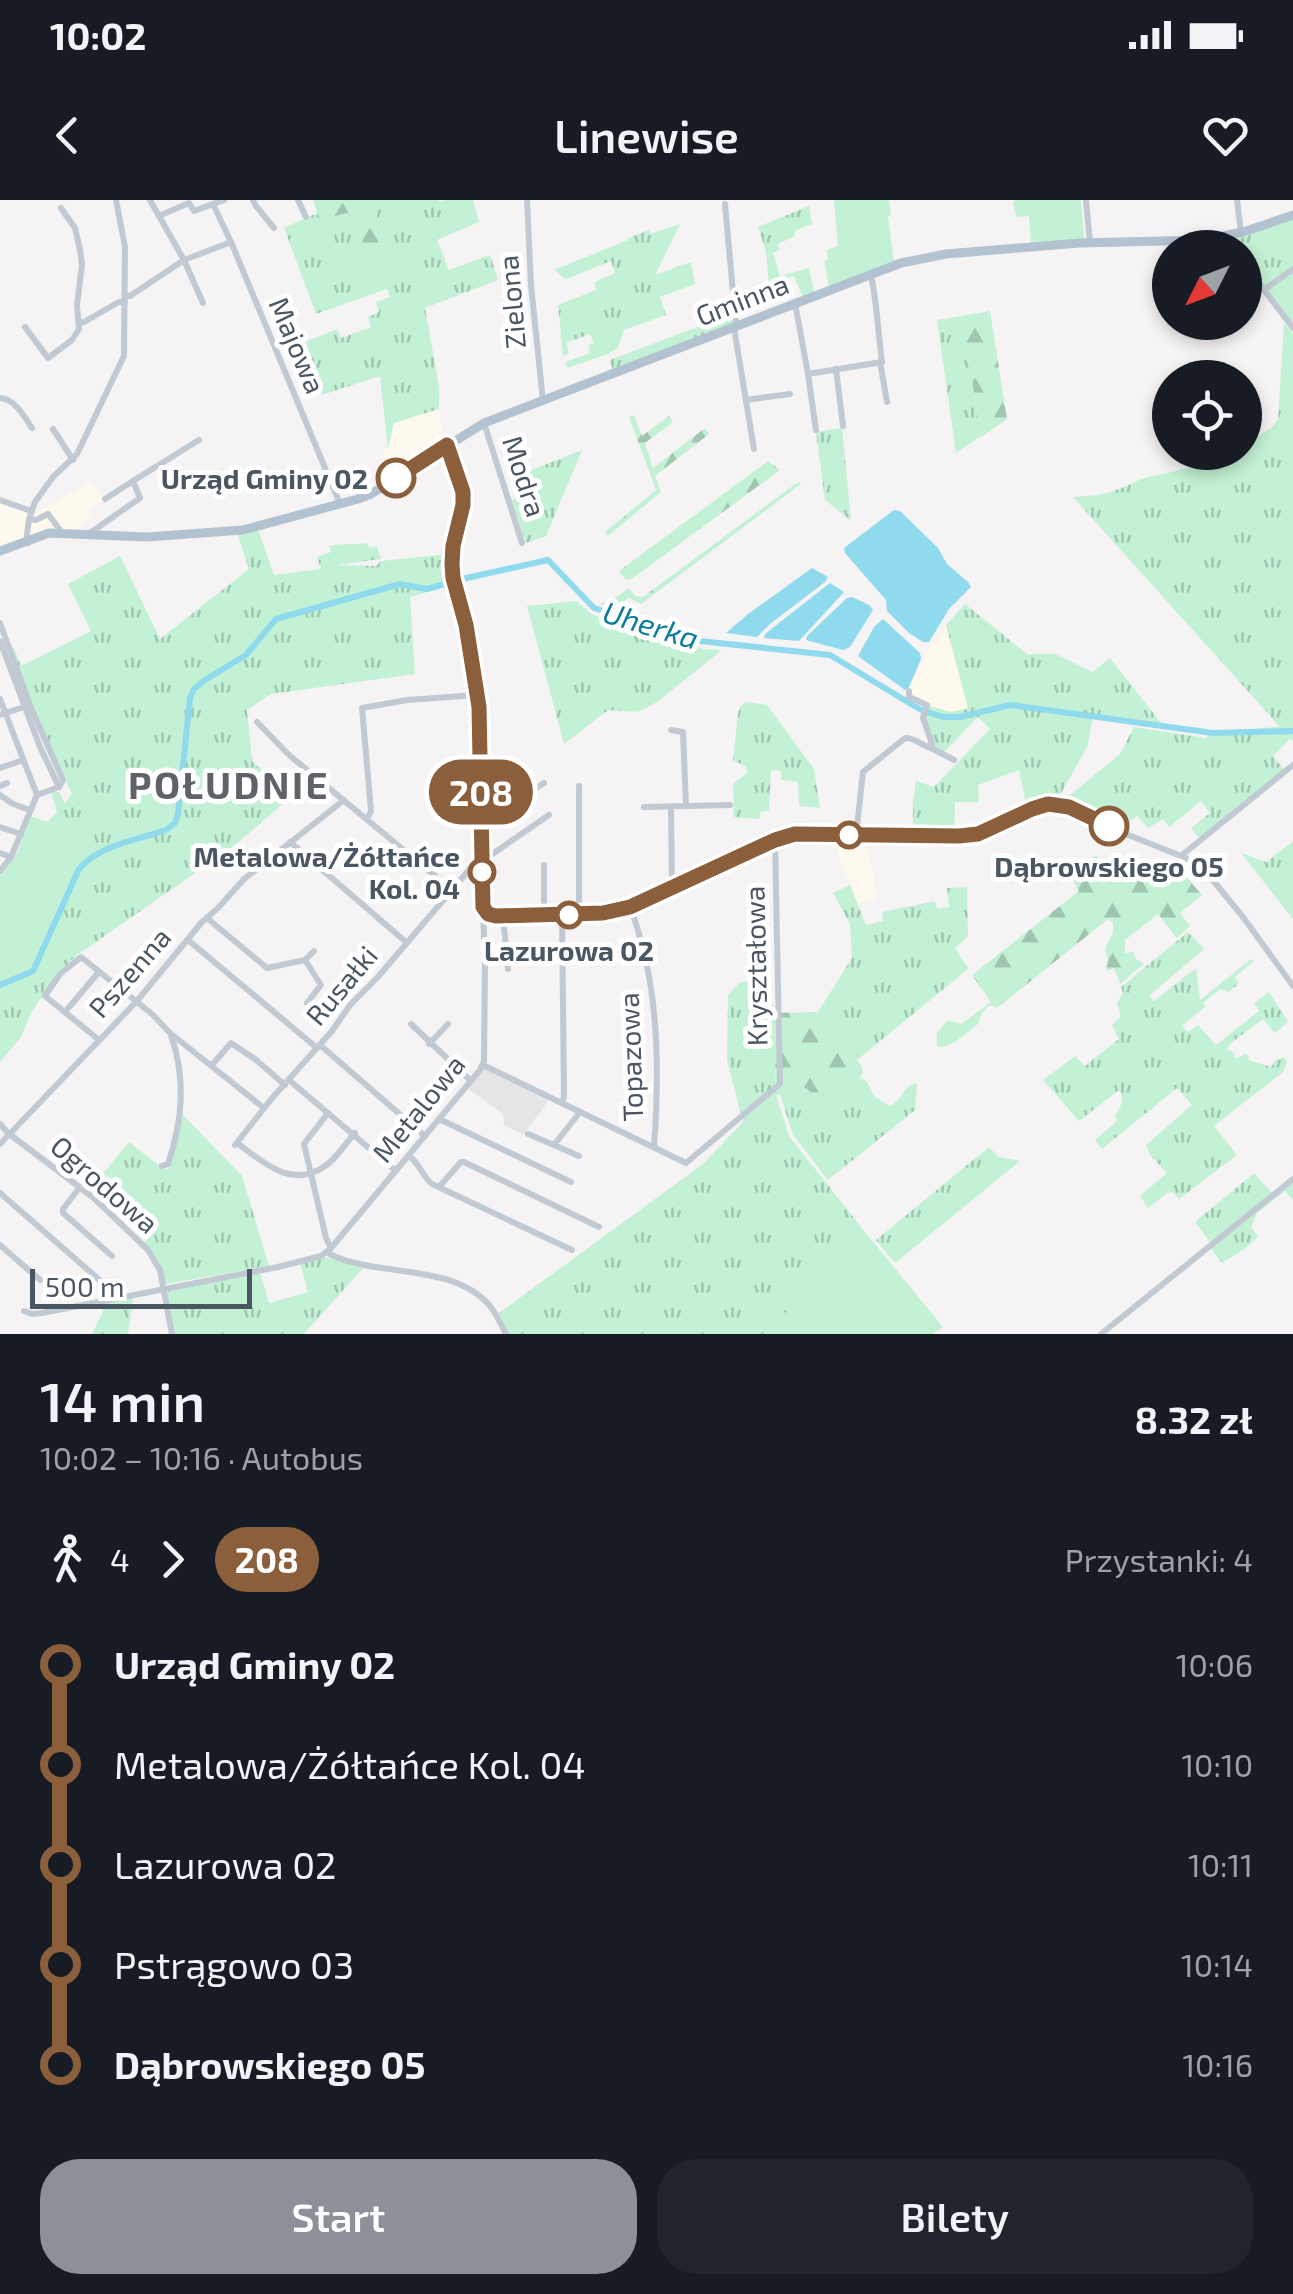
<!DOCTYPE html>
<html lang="pl">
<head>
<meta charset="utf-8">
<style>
  :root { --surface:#171b24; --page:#20242c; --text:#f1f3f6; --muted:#9ea1a6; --accent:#8c9099 }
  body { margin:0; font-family:"Exo 2",sans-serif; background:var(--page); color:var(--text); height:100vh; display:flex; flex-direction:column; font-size:38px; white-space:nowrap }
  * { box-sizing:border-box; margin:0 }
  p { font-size:32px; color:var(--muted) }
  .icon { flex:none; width:55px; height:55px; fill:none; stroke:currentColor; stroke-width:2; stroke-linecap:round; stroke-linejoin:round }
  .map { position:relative; height:1134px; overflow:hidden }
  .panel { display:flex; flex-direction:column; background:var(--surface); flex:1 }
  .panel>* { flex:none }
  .badge { padding:0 20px; border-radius:32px; font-size:35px; line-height:65px }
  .needle { width:65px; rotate:228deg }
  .buttons { position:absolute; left:1152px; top:30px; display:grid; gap:20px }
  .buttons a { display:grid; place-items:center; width:110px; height:110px; border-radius:50%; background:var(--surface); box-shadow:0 5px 15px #0003; font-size:50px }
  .scale { position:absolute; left:30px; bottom:25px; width:222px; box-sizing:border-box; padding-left:10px; border:5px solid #4a5661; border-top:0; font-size:28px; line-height:35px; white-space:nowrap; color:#4a5661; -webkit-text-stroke:8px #fff; paint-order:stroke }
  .map>.badge { position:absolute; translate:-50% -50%; box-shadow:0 0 0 5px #fff }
  .legs { display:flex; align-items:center; gap:15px; height:110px; padding:0 40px; font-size:32px }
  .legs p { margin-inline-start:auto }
  .headline { display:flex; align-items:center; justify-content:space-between; height:170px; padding:0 40px }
  h1 { font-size:55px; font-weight:600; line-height:75px }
  .action { display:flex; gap:20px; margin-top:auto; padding:20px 40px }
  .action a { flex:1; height:115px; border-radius:40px; background:var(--accent); color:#fff; font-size:40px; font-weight:600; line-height:115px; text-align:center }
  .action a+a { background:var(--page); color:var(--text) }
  ul { padding:0 40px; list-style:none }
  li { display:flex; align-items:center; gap:35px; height:100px; font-size:38px }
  li i { display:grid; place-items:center; width:15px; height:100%; margin:0 12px; background:currentColor }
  li i::after { content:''; width:25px; height:25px; margin:-12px; border:8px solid; border-radius:50%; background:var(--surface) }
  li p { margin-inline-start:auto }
  li:first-child i { background:linear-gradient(#0000 50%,currentColor 0) }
  li:last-child i { background:linear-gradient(currentColor 50%,#0000 0) }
  .status { display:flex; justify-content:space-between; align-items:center; height:70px; padding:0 50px; background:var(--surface); direction:ltr }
  .status svg { height:28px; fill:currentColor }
  header { display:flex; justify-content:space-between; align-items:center; height:130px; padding:0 40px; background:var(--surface); font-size:45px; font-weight:600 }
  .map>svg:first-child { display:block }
  .commercial { fill:#fdf9ef }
  .education { fill:#e6e4e5 }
  .grass { fill:url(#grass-tufts) }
  .forest { fill:url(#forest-firs) }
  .garden { fill:#c3f1d5 }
  .water { fill:#90daee }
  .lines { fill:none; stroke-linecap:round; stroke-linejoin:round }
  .river { stroke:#90daee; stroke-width:6 }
  .minor { stroke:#c1cad2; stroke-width:6 }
  .major { stroke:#b3c2d1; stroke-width:9 }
  .line-1-casing { stroke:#fff; stroke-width:22 }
  .line-1 { stroke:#8b5e3c; stroke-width:15 }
  .stop-1-dot { fill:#fff; stroke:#8b5e3c; stroke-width:5 }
  .labels { text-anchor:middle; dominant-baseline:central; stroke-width:10; stroke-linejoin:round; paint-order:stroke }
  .street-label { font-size:28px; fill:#4a5661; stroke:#fff }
  .stop-label { font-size:28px; font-weight:bold; fill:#4a5661; stroke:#fff; text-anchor:end }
  .water-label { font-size:30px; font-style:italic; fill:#0c7c9b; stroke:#fff }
  .district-label { font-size:38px; font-weight:bold; letter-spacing:2.5px; fill:#5f6368; stroke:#fff }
</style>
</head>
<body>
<div class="status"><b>10:02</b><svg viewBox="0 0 49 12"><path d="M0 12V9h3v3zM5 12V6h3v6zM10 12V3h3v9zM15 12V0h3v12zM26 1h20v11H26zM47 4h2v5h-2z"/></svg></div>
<header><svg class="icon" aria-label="back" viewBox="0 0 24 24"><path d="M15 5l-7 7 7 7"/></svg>Linewise<svg class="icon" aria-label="heart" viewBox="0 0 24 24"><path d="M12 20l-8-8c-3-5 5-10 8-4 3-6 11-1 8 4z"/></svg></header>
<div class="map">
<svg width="1293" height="1134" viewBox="0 0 1293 1134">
  <defs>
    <pattern id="grass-tufts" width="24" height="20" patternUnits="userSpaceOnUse" patternTransform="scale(2.5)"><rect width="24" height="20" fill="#c3f1d5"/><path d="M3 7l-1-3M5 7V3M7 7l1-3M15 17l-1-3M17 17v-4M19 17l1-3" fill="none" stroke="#a0c6b0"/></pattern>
    <pattern id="forest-firs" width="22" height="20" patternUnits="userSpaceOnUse" patternTransform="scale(2.5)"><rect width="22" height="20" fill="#c3f1d5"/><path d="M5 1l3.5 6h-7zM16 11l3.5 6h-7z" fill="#a0c6b0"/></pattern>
  </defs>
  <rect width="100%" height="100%" fill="#f5f3f3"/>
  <!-- commercial -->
  <g class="commercial">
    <path d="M439,209L443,246L388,280L383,251L388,248L394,223Z"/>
    <path d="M91,281L104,300L89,310L93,316L72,332L0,349V302L36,313Z"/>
    <path d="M946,425L968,509L951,512L929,506L927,511L904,498L928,450Z"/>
    <path d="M834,638H865L878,698L858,704L834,644Z"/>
  </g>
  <!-- education -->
  <path class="education" d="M485,868L549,900L523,935L504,925L503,914L468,889Z"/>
  <!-- grass -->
  <g class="grass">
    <path d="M336,0H438L439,2L444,0H473L479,22L437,40L449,70L490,55L498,80L425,108L439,187V209L394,223L388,249L380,176L322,195L305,142L337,129L341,138L371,127L368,117L379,112L376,102L390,97L387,89L316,114L284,28L337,4Z"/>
    <path d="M809,6L812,24L795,31V36L778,44L780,50L773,53L780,76L809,68L814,92L803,97L794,76L769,85L766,52L758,27Z"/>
    <path d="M1293,18V125L1245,63V48L1233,47L1229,42Z"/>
    <path d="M680,24L655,75L691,62L695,84L660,97L666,115L624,130L618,148L608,154L567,168L565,162L590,153L588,145L594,143L590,134L566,143L569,153L563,156L558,105L596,90L595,82L615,73L611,61L566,79L554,70L628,40V38L649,30L650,34Z"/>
    <path d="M732,114L733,125L613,172L610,160Z"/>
    <path d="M962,116L981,236L956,253L937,120Z"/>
    <path d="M1284,122L1293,134V541L1290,539L1273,556L1286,572L1200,639L1191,628L1210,613L1201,601L1169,627L1163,619L1148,628L1137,616L1120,629L1082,609L1062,602L1120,554L1134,527L1206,538L1212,531L1280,527L1073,297C1089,296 1104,295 1119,289C1128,286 1138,279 1148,277C1169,273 1193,267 1215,261C1226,258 1234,253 1245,252V246L1272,227L1278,219Z"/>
    <path d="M842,228L851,321L825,300L816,232Z"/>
    <path d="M582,250L546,336L526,343L511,300L527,294L523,284L517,286L514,277Z"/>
    <path d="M258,329L274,375L321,369L317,357L331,352L329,346C343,343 353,345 367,343L370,348L377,346L381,359L336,365L376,366L381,361L447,354L452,385L410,397L415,474L271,494L247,510L252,561L291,597L234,646L77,755L56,775L31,813L21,837L0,862V783L28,772L77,668L83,662L77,634L44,621H48L57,612L51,592H59L65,603L72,594L49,546L10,447L14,448L21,466L91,431L68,384L120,356L160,439L249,369L237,333Z"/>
    <path d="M576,401L593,415L703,449L722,450L657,502L642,510L637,512L608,510L564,544L527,406Z"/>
    <path d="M965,404L1027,454H1055L1093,472L1110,458L1161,523L1093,515L1088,545L1059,597L1027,608L1019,570L978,585L979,602H955L954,634L913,633V602L916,581L934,587L990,529L978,517L944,552L933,546L925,517L929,506L951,512L968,508L946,425Z"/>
    <path d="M746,502L767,505L814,569L820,608L799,606L798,582L781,580V571L771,570L769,610L761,612L759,619L734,617L733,584L747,573L746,567L733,560L738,514L740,507Z"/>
    <path d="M1293,641V719L1241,653L1266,662Z"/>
    <path d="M850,685L866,725L883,721L882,712L935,701L937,709L949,707L947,688L967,687L968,736L955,748L968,769L857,860L818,812L852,758L850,724L833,693Z"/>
    <path d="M1188,732L1204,749L1149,796L1154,801L1196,768L1200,800L1251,759L1254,761L1235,777L1239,783L1229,792L1220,789L1203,803L1205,807L1182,826L1188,832L1198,825L1216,845L1259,811L1254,803L1269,792L1288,822L1275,833L1263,819L1231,843L1227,849L1234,853L1235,859L1246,854L1249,857L1248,860L1271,867L1276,860L1284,857L1287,862L1283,872L1214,926L1237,955L1179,999L1173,992L1167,993L1148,1008L1140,996L1167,973L1150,955L1146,945L1192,905L1177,888L1102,949L1095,940L1117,921L1115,916C1120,907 1126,900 1119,890L1079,921L1043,880L1075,856L1085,866L1119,839L1112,825L1121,817L1117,803L1123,793L1121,787Z"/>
    <path d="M750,781L753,805H774L776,895L789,936L865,1032L823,1069L811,1087L773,1126L779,1134H509L499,1113L703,964L743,922L727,860L728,795L739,783Z"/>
    <path d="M861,878L867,882L874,896L889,906C903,902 902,885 917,883L915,910L828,980L793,935L780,894L806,888L818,899L805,909L810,919L816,918L850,891Z"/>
    <path d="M182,914L242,976L269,1066L166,1084L143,1043L147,1040L152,1019L102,975L129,942L162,968L168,970Z"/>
    <path d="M989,947L999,957L1020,961L895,1063L876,1040Z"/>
    <path d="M1254,973L1272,993L1210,1042L1195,1022Z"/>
    <path d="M1293,980V1000L1285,991L1257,1013L1251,1027L1258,1037L1243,1050L1222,1063L1210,1048Z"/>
    <path d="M324,1057L364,1067L304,1134H175C173,1120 162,1104 169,1090L260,1072L269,1103L308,1092L300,1064Z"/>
    <path d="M133,1097L128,1134H92L107,1103Z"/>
  </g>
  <!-- forest -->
  <g class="forest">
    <path d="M313,0H372L381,27L384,73L376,76L364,69L359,59C368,41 361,28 348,13C337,14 331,20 319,18Z"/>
    <path d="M990,111L1007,219L981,237L962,116Z"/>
    <path d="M634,215L642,236L669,216L673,222L645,243L653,268L705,228L709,234L655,276L661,292L608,336L605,332L656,290L629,217Z"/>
    <path d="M768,261L780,270L633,378L626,380L619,371Z"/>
    <path d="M798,282L801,284L641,404L629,398L614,409L599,404L611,401L629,388L635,396L643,397Z"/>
    <path d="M1096,655L1109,671L1122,660L1138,679L1148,671L1163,688L1182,672L1202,695L1180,713L1190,726L1177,738L1158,714L1125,740V754L1134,751L1135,758L1144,764L1120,784L1114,768L1106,771L1108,760L1105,749L1113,733V723L1108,719L997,808L991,805C978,812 983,816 977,825L955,842L943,847L937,846V833L946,822L952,821L961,824L991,802L972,775L1079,691L1063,662L1065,659L1075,672Z"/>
    <path d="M818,812L861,865L863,872C855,893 833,905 816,918L810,919L804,913L805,909L818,899L806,888L776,895L774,813Z"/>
  </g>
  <!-- garden -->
  <g class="garden">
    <path d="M834,0H889L891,15L888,16L894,63L829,87L824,61L828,60L827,50L838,46Z"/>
    <path d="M1021,0H1081L1084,38L1082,40L1031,44L1029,16L1016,17L1013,1Z"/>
    <path d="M31,616L77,634L89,656L77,668L33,766L28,772L0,783V676L17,653Z"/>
    <path d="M865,1032L943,1127L933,1134H779L772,1126L811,1087L823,1069Z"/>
  </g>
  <!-- water -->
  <g class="water">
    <path d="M894,310L900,311L938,348L947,364L968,382L971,387L949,409L929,442H923L909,433L887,411L886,400L845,353L844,348Z"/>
    <path d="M812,368L828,377L825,382L770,424L757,437L726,433L748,414Z"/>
    <path d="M830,383L844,392L799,441L764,438L765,434Z"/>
    <path d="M852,397L869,405L873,410L850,447L843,450L806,440L807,436L847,398Z"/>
    <path d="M883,419L920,453L921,459L909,487L905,490L858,456L874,427Z"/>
  </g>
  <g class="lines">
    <!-- river -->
    <path class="river" d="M0,785L33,771L79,669C99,645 137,640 166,630L175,623L178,614L190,498L194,489L205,480L246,455L276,419L400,384L427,389L462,379L548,360L594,408L700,441L830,455L921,510L943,517H960L1010,505L1213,533L1293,531"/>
    <!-- minor -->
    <g class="minor">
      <path d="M150,0L184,60L203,103"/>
      <path d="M253,0L256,6L274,28"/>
      <path d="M298,0L306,17"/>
      <path d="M527,0L531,85L543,201"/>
      <path d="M1086,0L1090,43"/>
      <path d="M1237,0L1241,33"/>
      <path d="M213,4L231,42L340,304"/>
      <path d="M725,4L736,126"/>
      <path d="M159,16L189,3L194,11L224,0"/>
      <path d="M1245,65L1293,128"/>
      <path d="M1264,90L1293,69"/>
      <path d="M125,96H130L184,60L231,42"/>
      <path d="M795,103L808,174L816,230"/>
      <path d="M79,123L84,122L119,102H125"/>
      <path d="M25,127L48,158L72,140L79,129L77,105L82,64L80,50L75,28L61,8"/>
      <path d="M734,128L754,249"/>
      <path d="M880,162L887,202"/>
      <path d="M836,169L843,226"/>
      <path d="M808,174L882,162C878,132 877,103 871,75"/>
      <path d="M0,198C15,199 24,216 32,228"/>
      <path d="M746,200L790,194"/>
      <path d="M484,223L522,343"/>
      <path d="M53,229L73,260"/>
      <path d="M105,299L133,281"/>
      <path d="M0,300L31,311"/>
      <path d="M29,319L36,320L48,314L63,334"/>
      <path d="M87,335L140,298L133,281L199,240"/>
      <path d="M28,343L27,335L29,319L35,302L53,277L77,254L124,156L125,47L116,0"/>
      <path d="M0,423L31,508L63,580L59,587"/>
      <path d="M0,441L40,547L59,587"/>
      <path d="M0,499L37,595L11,657L0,671"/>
      <path d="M0,515L24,507"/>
      <path d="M257,522L289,555L452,690L475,663L485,659L549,615"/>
      <path d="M671,530L683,532L686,606"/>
      <path d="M929,547L954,560"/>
      <path d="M0,568L23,560"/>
      <path d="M0,586L7,583"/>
      <path d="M579,586V714"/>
      <path d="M0,595L13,604L30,610"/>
      <path d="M37,595L59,587"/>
      <path d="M644,607L730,605"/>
      <path d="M671,607L672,689"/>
      <path d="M367,619L371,611L362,508L407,500L477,495"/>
      <path d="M481,624L544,583"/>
      <path d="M0,627L21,634"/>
      <path d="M856,635L863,572L905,538C914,537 920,545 929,547L932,544L923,518L927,505L909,497V491"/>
      <path d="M290,642L406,742"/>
      <path d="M0,653L11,657"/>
      <path d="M1181,656L1293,565"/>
      <path d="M544,665V715"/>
      <path d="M630,707C659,782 660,868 654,947"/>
      <path d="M483,715L492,717L603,713L630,707L775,640L795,634L959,636L988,630L1039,606L1059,605L1069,607L1126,634L1181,656L1202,667L1243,717L1293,786"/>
      <path d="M562,715L564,897L562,903"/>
      <path d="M503,716L508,769"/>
      <path d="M207,718L267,768L305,760L314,751"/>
      <path d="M188,740L317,848"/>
      <path d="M305,760L321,785L307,803"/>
      <path d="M65,812L98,773"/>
      <path d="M411,824L471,881"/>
      <path d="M99,840L45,796L60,774L81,757L152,814L170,833L264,908"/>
      <path d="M429,844L448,824"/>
      <path d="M320,845L425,936"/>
      <path d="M212,865L231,843L255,859L285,885"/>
      <path d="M483,865L686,963L780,884L775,640"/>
      <path d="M289,880L396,971"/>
      <path d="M328,913L304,944L326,1038L331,1048"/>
      <path d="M439,919L571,982"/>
      <path d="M0,924L8,933L95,999L148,1050L160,1070L172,1134"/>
      <path d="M528,934L554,945L580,912"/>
      <path d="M237,943C263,962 290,988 322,968C335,961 345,944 355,933"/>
      <path d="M0,944L136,802L202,722L218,708L244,679L344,600"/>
      <path d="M235,945L273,897L332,831L350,805L377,778L452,690"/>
      <path d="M554,945L579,956"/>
      <path d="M409,956C421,965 422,976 432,984L572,1050"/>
      <path d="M162,966L168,964C183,919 186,879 171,835"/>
      <path d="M80,987L63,1009V1013L112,1056"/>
      <path d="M439,987L461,962H464L599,1027"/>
      <path d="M0,993L119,1097"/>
      <path d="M0,1045L40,1080"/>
      <path d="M327,1052C338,1060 352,1062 365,1065C407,1074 460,1071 490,1106C497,1115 501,1125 506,1134"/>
      <path d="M24,1111L32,1114L42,1113L278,1067L321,1056L331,1048L480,870L484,861L485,761L481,660V529L467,425L453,378L452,364L453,346L463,305V292L447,245"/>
      <path d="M1101,1134L1293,979"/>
    </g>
    <!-- major -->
    <path class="major" d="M0,351L49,333L147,337L243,330L358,299L371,294L484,223L901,63L946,54L1080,43L1204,40L1243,32L1293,15"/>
  </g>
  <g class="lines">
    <!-- line-1 casing -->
    <g class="line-1-casing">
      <path id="line-1" d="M396,278L447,245L463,292V305L453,346L452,364L453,378L466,425L479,507L483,707L488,714L496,716L603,713L630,707L775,640L795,634L959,636L978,634L1032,609L1048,604L1069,607L1109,626"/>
    </g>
    <!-- line-1 -->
    <use href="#line-1" class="line-1"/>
  </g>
  <!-- markers -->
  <g class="stop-1-dot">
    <circle cx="396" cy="278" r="18"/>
    <circle cx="1109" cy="626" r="18"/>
    <circle cx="849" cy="635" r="12"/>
    <circle cx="482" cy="672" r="12"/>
    <circle cx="569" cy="715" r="12"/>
  </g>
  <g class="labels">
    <!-- street labels -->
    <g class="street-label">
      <text transform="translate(742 99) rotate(-21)">Gminna</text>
      <text transform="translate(511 102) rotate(-95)">Zielona</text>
      <text transform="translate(298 145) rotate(67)">Majowa</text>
      <text transform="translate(525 276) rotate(72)">Modra</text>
      <text transform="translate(755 766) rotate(-91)">Kryształowa</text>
      <text transform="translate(129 772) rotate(-49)">Pszenna</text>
      <text transform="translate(341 785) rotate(-50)">Rusałki</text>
      <text transform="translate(630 857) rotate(-92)">Topazowa</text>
      <text transform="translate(418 908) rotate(-51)">Metalowa</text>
      <text transform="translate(105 984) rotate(41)">Ogrodowa</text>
    </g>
    <!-- stop labels -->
    <g class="stop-label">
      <text x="368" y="278">Urząd Gminy 02</text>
      <text x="460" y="656">Metalowa/Żółtańce<tspan x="460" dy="32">Kol. 04</tspan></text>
      <text x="1109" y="666" text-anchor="middle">Dąbrowskiego 05</text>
      <text x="569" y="750" text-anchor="middle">Lazurowa 02</text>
    </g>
    <!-- water labels -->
    <g class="water-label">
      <text transform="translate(651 424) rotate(17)">Uherka</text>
    </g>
    <!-- district labels -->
    <g class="district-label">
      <text x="229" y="584">POŁUDNIE</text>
    </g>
  </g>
</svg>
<div class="buttons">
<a><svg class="needle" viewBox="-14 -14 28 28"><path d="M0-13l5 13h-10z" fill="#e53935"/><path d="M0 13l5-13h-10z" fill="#9ea1a6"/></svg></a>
<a><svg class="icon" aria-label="locate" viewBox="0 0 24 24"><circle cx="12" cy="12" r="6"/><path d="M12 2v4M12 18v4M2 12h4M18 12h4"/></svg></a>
</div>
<div class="scale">500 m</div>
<b class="badge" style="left:481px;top:592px;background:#8b5e3c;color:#fff">208</b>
</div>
<section class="panel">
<div class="headline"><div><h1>14 min</h1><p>10:02 – 10:16 · Autobus</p></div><b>8.32 zł</b></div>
<div class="legs"><svg class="icon" aria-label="walk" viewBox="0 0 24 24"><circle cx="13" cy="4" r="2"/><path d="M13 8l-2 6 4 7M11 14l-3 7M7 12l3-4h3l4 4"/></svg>4<svg class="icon" aria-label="forward" viewBox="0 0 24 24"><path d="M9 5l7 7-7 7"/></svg><b class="badge" style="background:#8b5e3c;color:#fff">208</b><p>Przystanki: 4</p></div>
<ul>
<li><i style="color:#8b5e3c"></i><b>Urząd Gminy 02</b><p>10:06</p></li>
<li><i style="color:#8b5e3c"></i><span>Metalowa/Żółtańce Kol. 04</span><p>10:10</p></li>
<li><i style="color:#8b5e3c"></i><span>Lazurowa 02</span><p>10:11</p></li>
<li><i style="color:#8b5e3c"></i><span>Pstrągowo 03</span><p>10:14</p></li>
<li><i style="color:#8b5e3c"></i><b>Dąbrowskiego 05</b><p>10:16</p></li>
</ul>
<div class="action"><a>Start</a><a>Bilety</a></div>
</section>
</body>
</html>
